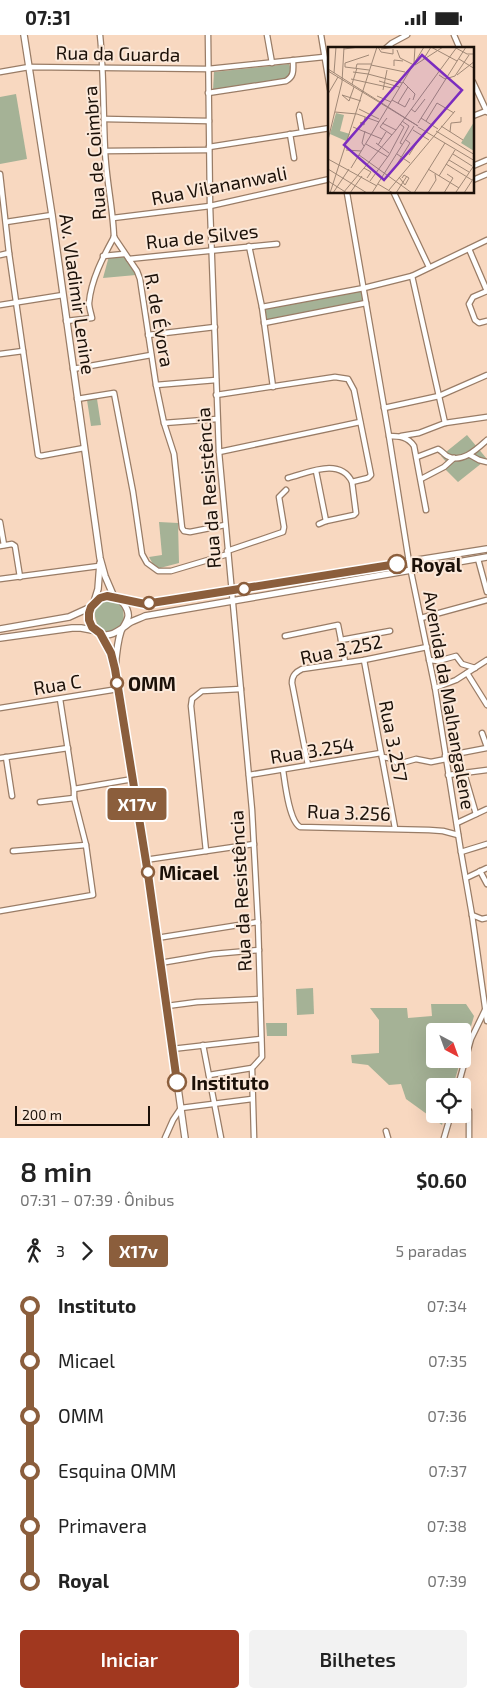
<!DOCTYPE html>
<html lang="pt">
<head>
<meta charset="utf-8">
<style>
  :root { --surface:#fff; --page:#f2f2f2; --text:#222; --muted:#767676; --accent:#a1381f }
  body { margin:0; font-family:"Exo 2",sans-serif; background:var(--page); color:var(--text); height:100vh; display:flex; flex-direction:column; font-size:19px; white-space:nowrap }
  * { box-sizing:border-box; margin:0 }
  p { font-size:16px; color:var(--muted) }
  .icon { flex:none; width:28px; height:28px; fill:none; stroke:currentColor; stroke-width:2; stroke-linecap:round; stroke-linejoin:round }
  .map { position:relative; height:1103px; overflow:hidden }
  .side { display:flex; flex-direction:column; background:var(--surface); flex:1 }
  .side>* { flex:none }
  .badge { padding:0 10px; border-radius:4px; font-size:18px; line-height:32px }
  .needle { width:32px; rotate:139deg }
  .controls { position:absolute; left:426px; top:988px; display:grid; gap:10px }
  .controls a { display:grid; place-items:center; width:45px; height:45px; border-radius:5px; background:var(--surface); box-shadow:0 5px 20px #0002; font-size:25px }
  .scale { position:absolute; left:15px; bottom:12px; width:135px; box-sizing:border-box; padding-left:5px; border:2px solid #1b1008; border-top:0; font-size:14px; line-height:18px; white-space:nowrap; color:#1b1008; -webkit-text-stroke:4px #fbe8d9; paint-order:stroke }
  .map>.badge { position:absolute; translate:-50% -50%; box-shadow:0 0 0 2px #fff }
  .legs { display:flex; align-items:center; gap:8px; height:55px; padding:0 20px; font-size:16px }
  .legs p { margin-inline-start:auto }
  .headline { display:flex; align-items:center; justify-content:space-between; height:85px; padding:0 20px }
  h1 { font-size:28px; font-weight:600; line-height:38px }
  .action { display:flex; gap:10px; margin-top:auto; padding:10px 20px }
  .action a { flex:1; height:58px; border-radius:5px; background:var(--accent); color:#fff; font-size:20px; font-weight:600; line-height:58px; text-align:center }
  .action a+a { background:var(--page); color:var(--text) }
  ul { padding:0 20px; list-style:none }
  li { display:flex; align-items:center; gap:18px; height:55px; font-size:19px }
  li i { display:grid; place-items:center; width:8px; height:100%; margin:0 6px; background:currentColor }
  li i::after { content:''; width:12px; height:12px; margin:-6px; border:4px solid; border-radius:50%; background:var(--surface) }
  li p { margin-inline-start:auto }
  li:first-child i { background:linear-gradient(#0000 50%,currentColor 0) }
  li:last-child i { background:linear-gradient(currentColor 50%,#0000 0) }
  .status { display:flex; justify-content:space-between; align-items:center; height:35px; padding:0 25px; background:var(--surface); direction:ltr }
  .status svg { height:14px; fill:currentColor }
  .map>svg:first-child { display:block }
  .green { fill:#a5b296 }
  .lines { fill:none; stroke-linecap:round; stroke-linejoin:round }
  .minor-casing { stroke:#997c66; stroke-width:7 }
  .major-casing { stroke:#997c66; stroke-width:8 }
  .minor { stroke:#fff; stroke-width:4.5 }
  .major { stroke:#fff; stroke-width:5.5 }
  .line-1-casing { stroke:#fff; stroke-width:11 }
  .line-1 { stroke:#8b5e3c; stroke-width:8 }
  .stop-1-dot { fill:#fff; stroke:#8b5e3c; stroke-width:2.5 }
  .labels { text-anchor:middle; dominant-baseline:central; stroke-width:4; stroke-linejoin:round; paint-order:stroke }
  .street-label { font-size:19px; fill:#1b1008; stroke:#fbe8d9 }
  .stop-label { font-size:19px; font-weight:bold; fill:#1b1008; stroke:#fbe8d9; text-anchor:start }
  .inset-road { fill:none; stroke:#a08876; stroke-width:1 }
  .view { fill:#7b2cbf; fill-opacity:0.15; stroke:#7b2cbf; stroke-width:2.5 }
  .inset-edge { fill:none; stroke:#1b1008; stroke-width:2.5 }
</style>
</head>
<body>
<div class="status"><b>07:31</b><svg viewBox="0 0 49 12"><path d="M0 12V9h3v3zM5 12V6h3v6zM10 12V3h3v9zM15 12V0h3v12zM26 1h20v11H26zM47 4h2v5h-2z"/></svg></div>
<div class="map">
<svg width="487" height="1103" viewBox="0 0 487 1103">
  <rect width="100%" height="100%" fill="#f8d8c0"/>
  <!-- green -->
  <g class="green">
    <path d="M289,29L292,37L288,43L213,55L214,37Z"/>
    <path d="M16,59L27,124L0,129V62Z"/>
    <path d="M123,220L129,226L136,240L103,243L109,221Z"/>
    <path d="M364,253L366,268L264,288L262,272Z"/>
    <path d="M97,364L101,390L91,391L87,365Z"/>
    <path d="M467,400L487,424L458,447L444,433L448,429L441,421Z"/>
    <path d="M159,487L178,488L179,528L160,533L154,531L149,522L162,520Z"/>
    <path d="M110,559L123,571L124,587L120,597H102C96,591 91,572 98,566C101,563 106,561 110,559Z"/>
    <path d="M313,953L314,979L297,980L296,954Z"/>
    <path d="M431,969H466L474,981L463,1019L462,996H435V1024H461L453,1051H435V1079H445L442,1090L406,1064L401,1049L389,1050L368,1030L352,1028L351,1020L379,1018V985L370,973H407L408,983L432,981Z"/>
    <path d="M266,988H287V1001H267Z"/>
  </g>
  <g class="lines">
    <!-- minor casing -->
    <g class="minor-casing">
      <g id="minor">
        <path d="M100,0C104,38 103,76 105,115C106,144 113,173 114,202"/>
        <path d="M208,0L210,171L219,417L252,775L258,887L262,1022L252,1033L254,1103"/>
        <path d="M267,0L272,28"/>
        <path d="M321,0L330,54"/>
        <path d="M454,0L460,14"/>
        <path d="M385,14L392,8L407,0"/>
        <path d="M0,37L29,32L208,34L324,22"/>
        <path d="M473,47L487,77"/>
        <path d="M208,58L286,46C295,41 293,34 293,25"/>
        <path d="M299,80L302,97"/>
        <path d="M473,81L486,76"/>
        <path d="M104,84L209,86"/>
        <path d="M290,99L294,123"/>
        <path d="M209,112L330,93"/>
        <path d="M105,116L209,115"/>
        <path d="M473,131L487,125"/>
        <path d="M0,139L9,218L38,420L41,421L84,413"/>
        <path d="M473,145L487,139"/>
        <path d="M347,158L389,401L409,527L435,653L461,817L472,880L487,986"/>
        <path d="M394,158L429,232"/>
        <path d="M113,183L210,171L330,144"/>
        <path d="M6,187L52,180"/>
        <path d="M114,202L137,236L140,244L156,350L164,388L174,419L182,493L184,496L190,497L225,490"/>
        <path d="M249,211L262,272L273,352"/>
        <path d="M469,214L487,256"/>
        <path d="M0,220L9,218"/>
        <path d="M103,221L124,219"/>
        <path d="M129,224L277,209"/>
        <path d="M412,241L445,388"/>
        <path d="M487,256L473,262L469,269L475,285L479,288L487,286"/>
        <path d="M0,270L63,260"/>
        <path d="M262,272L364,253L412,241L487,205"/>
        <path d="M66,286L92,283C91,278 89,273 89,268C91,245 103,222 114,202"/>
        <path d="M264,288L366,268"/>
        <path d="M148,300L215,292"/>
        <path d="M0,319L23,316"/>
        <path d="M73,334L151,320"/>
        <path d="M156,350L216,345"/>
        <path d="M216,360L335,342L348,344L354,355L371,440L368,443L352,447"/>
        <path d="M77,364L114,358L133,457L142,519L147,528L158,536H171L228,519"/>
        <path d="M384,373L439,361L487,340"/>
        <path d="M164,388L217,384"/>
        <path d="M389,401C400,401 408,402 414,411L426,475"/>
        <path d="M401,401L419,398L445,388L487,382"/>
        <path d="M219,417L360,387"/>
        <path d="M470,420L479,425L487,427"/>
        <path d="M417,422L438,414C442,416 444,419 447,421C462,429 477,414 487,405"/>
        <path d="M316,436L326,486"/>
        <path d="M288,443C308,438 340,422 352,447L356,478L354,480L326,486L319,489"/>
        <path d="M421,444L444,432L454,423"/>
        <path d="M0,487L4,510"/>
        <path d="M0,511L12,509L15,511L20,542"/>
        <path d="M227,516L283,497L284,492L279,462L286,455"/>
        <path d="M478,524L487,557"/>
        <path d="M0,544L99,531"/>
        <path d="M421,583L487,565"/>
        <path d="M285,601L338,590L341,605"/>
        <path d="M364,625L395,793"/>
        <path d="M429,625L438,626L456,621L462,629L475,633"/>
        <path d="M345,627L341,605L390,596"/>
        <path d="M467,638L487,670"/>
        <path d="M435,653L456,645L487,625"/>
        <path d="M0,673L118,654"/>
        <path d="M482,698L487,712"/>
        <path d="M445,721L487,713"/>
        <path d="M6,722L12,761"/>
        <path d="M382,722L389,723L398,728H402L416,724L431,727L446,724"/>
        <path d="M0,723L68,713"/>
        <path d="M308,730L292,648C292,640 296,637 302,634L364,625L427,612"/>
        <path d="M283,735C285,748 289,786 300,792L429,795L443,796L458,800"/>
        <path d="M464,738L476,779"/>
        <path d="M249,740L381,718"/>
        <path d="M448,740L487,735"/>
        <path d="M74,754L133,744"/>
        <path d="M40,767L74,763"/>
        <path d="M457,788L487,774"/>
        <path d="M13,816L86,810"/>
        <path d="M206,816L191,671L192,664L202,656L241,654"/>
        <path d="M461,817L487,809"/>
        <path d="M145,825L254,809"/>
        <path d="M480,836L487,849"/>
        <path d="M466,843L487,833"/>
        <path d="M0,876L93,860L86,810L74,763V754L60,664"/>
        <path d="M472,880L482,884L487,883"/>
        <path d="M157,903L258,887"/>
        <path d="M166,927L213,919L259,915"/>
        <path d="M167,971L197,967L260,964"/>
        <path d="M203,1010L221,1103"/>
        <path d="M172,1014L261,1004"/>
        <path d="M209,1040L252,1033"/>
        <path d="M458,1051L471,1004L485,975"/>
        <path d="M462,1075L469,1076V1103"/>
        <path d="M386,1096L388,1103"/>
        <path d="M165,1103L173,1085L181,1073L252,1064"/>
        <path d="M444,1103L451,1079"/>
      </g>
    </g>
    <!-- major casing -->
    <g class="major-casing">
      <g id="major">
        <path d="M24,0L52,180L100,523L105,541L114,562"/>
        <path d="M119,564L135,568H148L487,514"/>
        <path d="M94,567L98,554L100,528"/>
        <path d="M0,594L69,582L91,572"/>
        <path d="M100,598L111,618L115,634L148,839L185,1103"/>
        <path d="M0,603L72,593H81L97,596"/>
        <path d="M115,634C116,622 117,608 121,596C123,592 127,587 128,582C129,578 126,571 123,568C105,549 77,575 94,594C107,608 120,594 131,587C135,585 141,583 145,581L487,522"/>
      </g>
    </g>
    <!-- minor -->
    <use href="#minor" class="minor"/>
    <!-- major -->
    <use href="#major" class="major"/>
  </g>
  <g class="lines">
    <!-- line-1 casing -->
    <g class="line-1-casing">
      <path id="line-1" d="M177,1047L148,839L115,634L111,618L100,598L92,592L89,585V578L91,572L100,563L107,561L145,569L397,529"/>
    </g>
    <!-- line-1 -->
    <use href="#line-1" class="line-1"/>
  </g>
  <!-- markers -->
  <g class="stop-1-dot">
    <circle cx="397" cy="529" r="9"/>
    <circle cx="244" cy="554" r="6"/>
    <circle cx="149" cy="568" r="6"/>
    <circle cx="117" cy="648" r="6"/>
    <circle cx="148" cy="837" r="6"/>
    <circle cx="177" cy="1047" r="9"/>
  </g>
  <g class="labels">
    <!-- street labels -->
    <g class="street-label">
      <text transform="translate(118 18) rotate(1)">Rua da Guarda</text>
      <text transform="translate(94 118) rotate(-94)">Rua de Coimbra</text>
      <text transform="translate(219 150) rotate(-11)">Rua Vilananwali</text>
      <text transform="translate(202 201) rotate(-6)">Rua de Silves</text>
      <text transform="translate(78 259) rotate(82)">Av. Vladimir Lenine</text>
      <text transform="translate(160 285) rotate(80)">R. de Évora</text>
      <text transform="translate(208 453) rotate(-94)">Rua da Resistência</text>
      <text transform="translate(341 614) rotate(-12)">Rua 3.252</text>
      <text transform="translate(57 649) rotate(-9)">Rua C</text>
      <text transform="translate(450 665) rotate(80)">Avenida da Malhangalene</text>
      <text transform="translate(394 706) rotate(79)">Rua 3.257</text>
      <text transform="translate(312 715) rotate(-9)">Rua 3.254</text>
      <text transform="translate(349 777) rotate(2)">Rua 3.256</text>
      <text transform="translate(240 856) rotate(-93)">Rua da Resistência</text>
    </g>
    <!-- stop labels -->
    <g class="stop-label">
      <text x="411" y="529">Royal</text>
      <text x="128" y="648">OMM</text>
      <text x="159" y="837">Micael</text>
      <text x="191" y="1047">Instituto</text>
    </g>
  </g>
  <!-- overview -->
  <g transform="translate(328 12)">
    <rect width="146" height="146" fill="#f8d8c0"/>
    <path d="M8,66L16,68L12,84L22,87L18,94L2,87ZM146,75V104L133,96Z" fill="#a5b296"/>
    <path class="inset-road" d="M50,0L53,5L65,7V2M103,0L129,14M128,1L139,7H147M16,2L31,0M53,2L69,0M69,3L72,11L86,18M131,12L147,22M95,13L103,0M86,16L87,0M43,18L77,25M87,18L115,0M66,19V13L75,14M17,20V16L41,8M17,20L41,23M28,21L29,17H43M0,22L90,79L0,24M25,25L40,27M6,26L8,0M40,27L74,36M111,28L117,32L127,29L141,8M129,28L147,14M23,32L64,41M51,34L71,40M75,35L87,47L85,53M24,37L29,21M55,43L59,23M0,47L10,30M14,48L21,54L26,40M14,48L33,54M49,49L63,55M64,53L77,60L82,51M70,56L80,40M31,62L51,72M83,62L87,65L97,52M7,65L29,67L51,75M59,71L52,80L64,88M93,71L110,82M74,74L81,79L72,96L74,97M98,74L109,56L126,66M35,75L32,76L36,78L37,70M54,76L68,83M90,76L138,0M113,79L135,93M25,80L54,92M90,80L147,114M85,83L101,93M108,84L147,108M122,85L123,76L133,75V70M0,93L14,35L16,0M48,96L61,106M38,97L60,110M50,98L58,85M36,99L34,96L37,84M18,103L33,104M69,107L82,116M125,107L144,119M31,108L84,146M81,108L92,91M0,112L49,139M121,113L141,125M118,117L144,133M23,121L96,0M36,121L43,125L39,131M0,122L39,146M66,122L82,96L78,93M100,122L131,141M111,129L127,103M71,130L77,138L81,131L76,128L74,131M0,134L19,146M42,134L61,108L76,80L72,77M50,137L65,146M61,143L127,64M128,145L147,117M2,146L49,0M5,146L21,122M15,146L68,83L129,0M22,146L34,129M44,146L86,79M68,146L79,129M86,146L117,96M100,146L108,133L107,127M116,146L125,131L119,127M136,146L147,129"/>
    <path class="view" d="M94,8L134,43L56,133L16,98Z"/>
    <rect width="146" height="146" class="inset-edge"/>
  </g>
</svg>
<div class="controls">
<a><svg class="needle" viewBox="-14 -14 28 28"><path d="M0-13l5 13h-10z" fill="#e53935"/><path d="M0 13l5-13h-10z" fill="#767676"/></svg></a>
<a><svg class="icon" aria-label="locate" viewBox="0 0 24 24"><circle cx="12" cy="12" r="6"/><path d="M12 2v4M12 18v4M2 12h4M18 12h4"/></svg></a>
</div>
<div class="scale">200 m</div>
<b class="badge" style="left:137px;top:769px;background:#8b5e3c;color:#fff">X17v</b>
</div>
<section class="side">
<div class="headline"><div><h1>8 min</h1><p>07:31 – 07:39 · Ônibus</p></div><b>$0.60</b></div>
<div class="legs"><svg class="icon" aria-label="walk" viewBox="0 0 24 24"><circle cx="13" cy="4" r="2"/><path d="M13 8l-2 6 4 7M11 14l-3 7M7 12l3-4h3l4 4"/></svg>3<svg class="icon" aria-label="forward" viewBox="0 0 24 24"><path d="M9 5l7 7-7 7"/></svg><b class="badge" style="background:#8b5e3c;color:#fff">X17v</b><p>5 paradas</p></div>
<ul>
<li><i style="color:#8b5e3c"></i><b>Instituto</b><p>07:34</p></li>
<li><i style="color:#8b5e3c"></i><span>Micael</span><p>07:35</p></li>
<li><i style="color:#8b5e3c"></i><span>OMM</span><p>07:36</p></li>
<li><i style="color:#8b5e3c"></i><span>Esquina OMM</span><p>07:37</p></li>
<li><i style="color:#8b5e3c"></i><span>Primavera</span><p>07:38</p></li>
<li><i style="color:#8b5e3c"></i><b>Royal</b><p>07:39</p></li>
</ul>
<div class="action"><a>Iniciar</a><a>Bilhetes</a></div>
</section>
</body>
</html>
